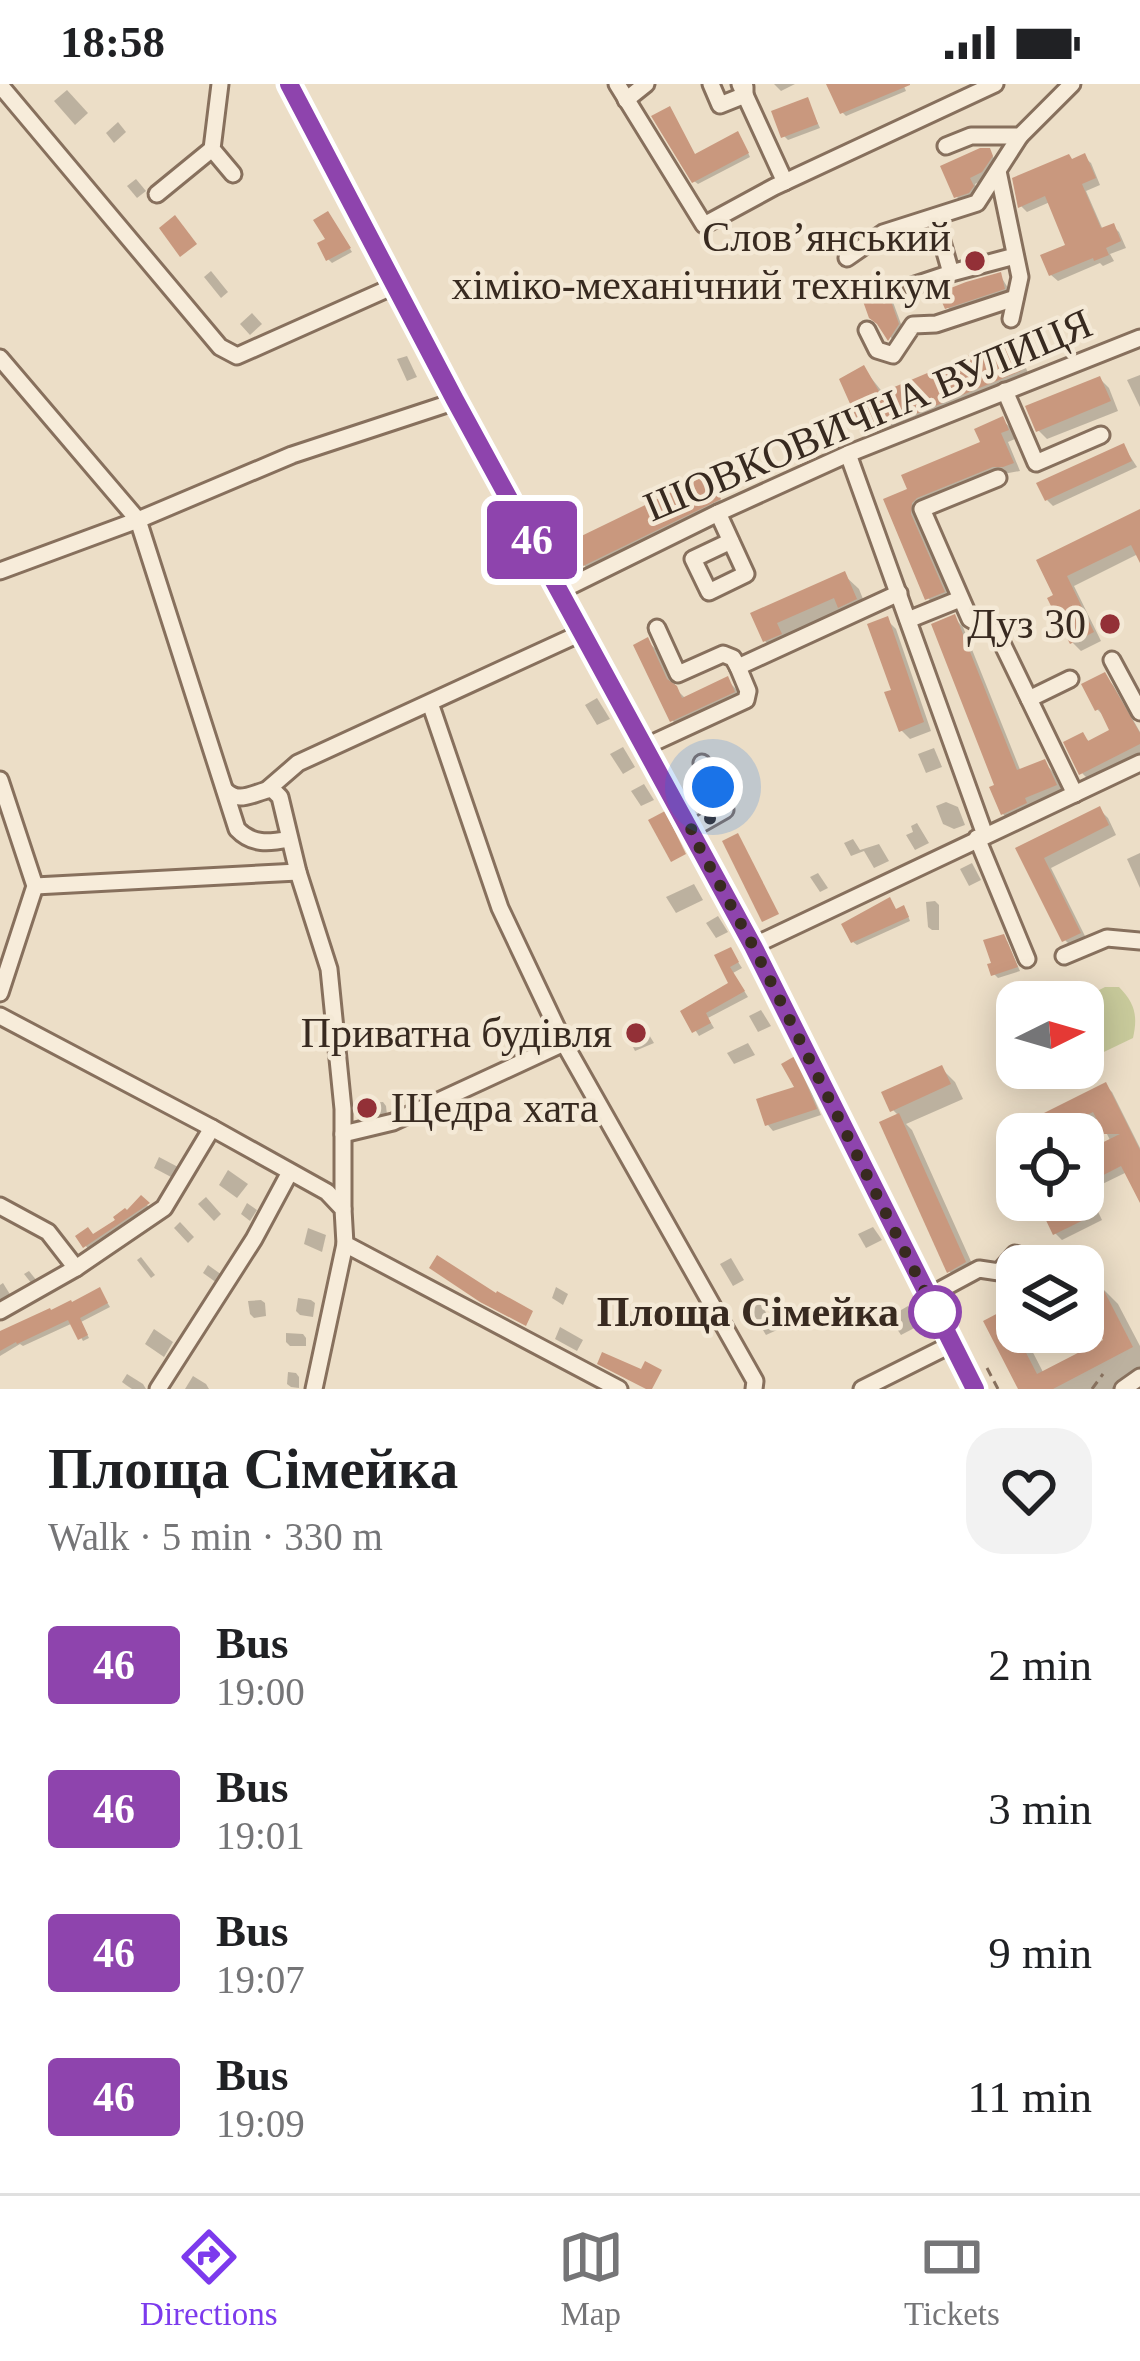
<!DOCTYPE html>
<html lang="en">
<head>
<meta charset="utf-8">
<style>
  :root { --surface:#fff; --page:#f2f2f2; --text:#202124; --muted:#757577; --line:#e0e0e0; --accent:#7c3aed }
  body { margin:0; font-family:"Times New Roman",serif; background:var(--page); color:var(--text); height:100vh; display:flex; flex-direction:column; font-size:45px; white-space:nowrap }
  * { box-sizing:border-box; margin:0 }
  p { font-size:39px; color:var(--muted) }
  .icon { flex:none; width:66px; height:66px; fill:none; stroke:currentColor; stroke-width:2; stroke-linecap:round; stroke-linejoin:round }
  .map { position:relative; height:1305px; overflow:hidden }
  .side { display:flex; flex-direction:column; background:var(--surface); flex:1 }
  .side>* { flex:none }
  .badge { padding:0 24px; border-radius:9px; font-size:42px; line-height:78px }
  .needle { width:78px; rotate:85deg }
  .fabs { position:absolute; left:996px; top:897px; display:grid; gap:24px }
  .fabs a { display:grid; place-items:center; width:108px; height:108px; border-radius:24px; background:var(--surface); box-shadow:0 6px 30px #0003; font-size:60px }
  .you { position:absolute; width:60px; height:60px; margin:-30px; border:9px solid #fff; border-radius:50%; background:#1a73e8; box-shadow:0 0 0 18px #1a73e833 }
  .map>.badge { position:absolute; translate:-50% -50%; box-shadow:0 0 0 6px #fff }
  .round { display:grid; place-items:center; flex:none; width:126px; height:126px; border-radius:36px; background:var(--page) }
  .head { display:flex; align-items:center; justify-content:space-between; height:204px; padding:0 48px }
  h1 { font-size:57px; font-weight:700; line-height:90px }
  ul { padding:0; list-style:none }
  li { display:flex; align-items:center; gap:36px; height:144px; padding:0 48px }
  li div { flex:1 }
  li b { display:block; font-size:45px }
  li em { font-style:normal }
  li .badge { min-width:132px; font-weight:700; text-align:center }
  .status { display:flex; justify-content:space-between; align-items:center; height:84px; padding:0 60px; background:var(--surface); direction:ltr }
  .status svg { height:33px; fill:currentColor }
  .tab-bar { display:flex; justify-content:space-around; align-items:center; height:168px; border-top:3px solid var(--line); background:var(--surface); font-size:33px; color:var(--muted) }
  .tab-bar a { display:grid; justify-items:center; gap:6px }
  .tab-bar .on { color:var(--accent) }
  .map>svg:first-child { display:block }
  .green { fill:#c8ca9b }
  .shadow { fill:#0003 }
  .building { fill:#c9987e }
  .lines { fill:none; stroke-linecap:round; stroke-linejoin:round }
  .minor-casing { stroke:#87705d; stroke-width:21 }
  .path { stroke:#87705d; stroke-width:3; stroke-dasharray:9 6; stroke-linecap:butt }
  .minor { stroke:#f7ecda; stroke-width:15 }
  .line-casing { stroke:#fff; stroke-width:27 }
  .line { stroke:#8e44ad; stroke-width:18 }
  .walk { stroke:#382a20; stroke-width:12; stroke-dasharray:0 21.6 }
  .poi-dot { fill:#933037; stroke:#f4e9d6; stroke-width:4.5 }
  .stop-dot { fill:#fff; stroke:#8e44ad; stroke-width:6 }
  .labels { text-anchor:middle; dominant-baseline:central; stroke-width:9; stroke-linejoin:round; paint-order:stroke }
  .poi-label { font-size:42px; fill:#382a20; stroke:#f4e9d6; text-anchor:end }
  .street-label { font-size:42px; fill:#382a20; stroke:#f4e9d6 }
  .stop-label { font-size:42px; font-weight:bold; fill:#382a20; stroke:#f4e9d6; text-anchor:end }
</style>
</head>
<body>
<div class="status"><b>18:58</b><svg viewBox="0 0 49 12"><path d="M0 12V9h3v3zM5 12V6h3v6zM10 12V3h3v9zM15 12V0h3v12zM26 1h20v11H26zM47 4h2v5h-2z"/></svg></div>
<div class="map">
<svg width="1140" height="1305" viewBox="0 0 1140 1305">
  <rect width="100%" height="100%" fill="#ecdec7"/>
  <!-- green -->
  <path class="green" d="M1105,903H1119C1135,919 1138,932 1133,954L1083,978V918H1076Z"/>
  <!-- shadow -->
  <g class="shadow">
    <path d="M774,0H795L781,7Z"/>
    <path d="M834,0H903L906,7L846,32L842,28Z"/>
    <path d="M67,6L88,29L75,41L54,17Z"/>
    <path d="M807,16L820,44L788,56L784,52Z"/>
    <path d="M118,38L126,48L114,59L106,49Z"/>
    <path d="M741,54L750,73L698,100L694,97L695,72Z"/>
    <path d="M989,67L998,80L988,94L975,100L979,110L963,119L956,112Z"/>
    <path d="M1084,73L1091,79L1100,101L1086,107L1103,146L1113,142L1119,148L1126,164L1110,170L1114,177L1103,182L1100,179L1058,197L1051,191L1069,163L1050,118L1027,128L1021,122L1073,77Z"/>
    <path d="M136,95L146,107L137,114L127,102Z"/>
    <path d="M331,135L352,168L332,179L328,175Z"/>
    <path d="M211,187L228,208L221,214L204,193Z"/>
    <path d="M1000,191L1011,209L954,229L947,223Z"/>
    <path d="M884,204L890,210L904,248L896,260L882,242Z"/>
    <path d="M252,229L262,240L250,251L240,240Z"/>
    <path d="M1007,258L1021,272L1033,301L881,363L867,349L864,285L884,310Z"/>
    <path d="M407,272L417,293L407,297L397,275Z"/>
    <path d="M1140,291V323L1127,296Z"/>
    <path d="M1100,295L1109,304L1118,327L1047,355L1038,346Z"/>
    <path d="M1002,336L1011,344L1015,355L1008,358L1020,387L1003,390L919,428L918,441L952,517L936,523L928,514L887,416L911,406L984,360Z"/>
    <path d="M1124,363L1137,383L1053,422L1047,416Z"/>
    <path d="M712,397L722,419L587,485L584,481Z"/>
    <path d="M1140,431V469L1074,502L1101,557L1081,567L1072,558L1057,512L1040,478Z"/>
    <path d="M844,491L859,505L869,530L779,571L765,557L754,530Z"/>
    <path d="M954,534L963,543L1021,688L1044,678L1053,688L1064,710L1012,739L1003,730Z"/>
    <path d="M887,536L896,545L931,647L910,655L901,646Z"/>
    <path d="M647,557L662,571L678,607L686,615L727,596L741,610L686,650L672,636Z"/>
    <path d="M1104,592L1113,601L1140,648V673L1091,698L1082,689L1083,652L1091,659L1113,647L1107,635L1097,625Z"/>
    <path d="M597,614L610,635L597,641L585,621Z"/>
    <path d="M623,663L635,683L623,690L610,670Z"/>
    <path d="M934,664L942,683L926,689L918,670Z"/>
    <path d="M644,700L654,716L641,722L631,707Z"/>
    <path d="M946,718L958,723L965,741L954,745L943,740L936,722Z"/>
    <path d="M1099,725L1108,734L1116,751L1051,784L1088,858L1074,865L1065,856L1019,765Z"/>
    <path d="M917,739L929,759L915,766L906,751L913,748L911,742Z"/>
    <path d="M853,755L860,766L879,760L889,777L874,784L864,767L851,772L844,759Z"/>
    <path d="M1140,769V804L1127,775Z"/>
    <path d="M972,779L981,796L969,802L960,785Z"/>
    <path d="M818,789L828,804L820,808L810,793Z"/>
    <path d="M694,800L703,816L676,829L666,813Z"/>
    <path d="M935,817L939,821V846H932L928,843L926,818Z"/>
    <path d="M897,828L907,829L910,837L857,861L853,858Z"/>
    <path d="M718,832L728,848L716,854L706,839Z"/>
    <path d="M1007,857L1020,887L998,894L994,890Z"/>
    <path d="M731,867L742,884L733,889L748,913L708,934L714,944L699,952L684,928L732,900L718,872Z"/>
    <path d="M761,926L771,942L758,948L749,932Z"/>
    <path d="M640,936L654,959L635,967L624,945Z"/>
    <path d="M748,959L755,971L734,980L727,969Z"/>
    <path d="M794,976L800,981L821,1031L773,1047L768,1041L798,1004Z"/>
    <path d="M941,984L955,998L963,1015L906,1040L912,1046L978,1193L963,1201L949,1187L899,1032L893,1026Z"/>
    <path d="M1105,1001L1112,1008L1140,1064V1113L1127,1088L1088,1107L1102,1136L1062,1156L1055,1149L1076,1116H1083V1072L1111,1058L1099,1034L1068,1050H1043Z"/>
    <path d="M383,1018L386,1022L387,1031L369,1035L365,1032V1019Z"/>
    <path d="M159,1073L178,1083L173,1094L154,1084Z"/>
    <path d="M228,1086L248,1100L237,1114L219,1101Z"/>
    <path d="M206,1113L221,1130L214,1137L198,1120Z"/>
    <path d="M141,1115L150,1124L89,1166L79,1153L93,1154Z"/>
    <path d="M247,1119L257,1126L250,1137L241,1130Z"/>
    <path d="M180,1138L194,1153L188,1159L174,1144Z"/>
    <path d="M873,1143L882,1156L866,1164L858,1150Z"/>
    <path d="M308,1144L326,1151L322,1168L304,1160Z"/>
    <path d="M141,1173L155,1191L151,1194L137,1176Z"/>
    <path d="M731,1174L744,1196L733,1202L720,1180Z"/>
    <path d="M208,1181L222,1191L217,1199L203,1189Z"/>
    <path d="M29,1187L37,1197L32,1200L24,1190Z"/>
    <path d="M3,1199L11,1212L0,1218V1201Z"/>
    <path d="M1097,1199L1118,1220L1140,1262V1291L1114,1305H1021L1003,1230L1017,1244V1248L1024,1251L1044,1290L1107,1257L1083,1211V1206Z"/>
    <path d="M556,1203L568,1210L563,1221L552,1214Z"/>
    <path d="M102,1210L110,1223L81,1238L89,1254L83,1257L73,1239L23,1262L20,1260L0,1272V1258Z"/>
    <path d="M755,1211L777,1246L766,1251L745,1217Z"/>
    <path d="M298,1214L311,1216L315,1219L313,1233L300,1231L296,1227Z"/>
    <path d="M261,1216L265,1219L266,1232L254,1234L250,1230L248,1217Z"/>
    <path d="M908,1222L920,1241L901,1251L889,1233Z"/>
    <path d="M560,1243L583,1256L577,1267L555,1255Z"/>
    <path d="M154,1245L173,1258L164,1273L145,1260Z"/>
    <path d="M286,1249L303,1250L306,1254V1262H290L286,1258Z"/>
    <path d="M288,1288L296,1289L299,1293V1304L291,1303L287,1300Z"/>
    <path d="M127,1290L143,1300L146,1305H132L126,1301L122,1298Z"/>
    <path d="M193,1292L206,1300L209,1305H185Z"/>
  </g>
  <!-- building -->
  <g class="building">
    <path d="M826,0H910V1L840,30Z"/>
    <path d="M808,13L818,40L781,54L771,27Z"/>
    <path d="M670,22L695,70L738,47L749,69L692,99L651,32Z"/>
    <path d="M980,64H990L993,72L982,88L970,94L974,102L969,109L954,114L940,82Z"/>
    <path d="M1085,69L1096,94L1082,100L1101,144L1114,139L1121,157L1106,164L1109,171L1094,177L1093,174L1049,192L1040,171L1065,161L1045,112L1018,124L1012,94L1069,70L1072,75Z"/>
    <path d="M328,127L351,164L326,177L317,159L325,155L313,136Z"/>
    <path d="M175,131L197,160L180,173L159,144Z"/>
    <path d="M1001,188L1005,205L945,225L938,209L966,198Z"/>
    <path d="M885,200L899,240L888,257L877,240L869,234L860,209Z"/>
    <path d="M1008,255L1021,287L864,351L839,295L864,281L880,309Z"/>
    <path d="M1100,292L1111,317L1036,348L1025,322Z"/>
    <path d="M1003,332L1009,346L1001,349L1014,379L1003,383H993L917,414L912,419L911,430L945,508L925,516L883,415L907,405L901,391L980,358L974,345Z"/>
    <path d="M1124,359L1132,377L1045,417L1036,399Z"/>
    <path d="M709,390L721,415L581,483L569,458Z"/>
    <path d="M1140,425V479L1131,461L1067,492L1094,548L1070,560L1047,514L1053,511L1036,476Z"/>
    <path d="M845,487L857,515L838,524L834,514L777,539L782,550L763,558L750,529Z"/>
    <path d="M955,530L1017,686L1045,675L1057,701L1025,714L1027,719L1001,731L989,703L994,701L931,540Z"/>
    <path d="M888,532L924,638L899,648L884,608L891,606L867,540Z"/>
    <path d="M648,553L667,595L677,602L682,614L728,592L735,608L670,638L633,561Z"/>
    <path d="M1105,588L1140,649V660L1079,691L1063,658L1083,648L1088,657L1109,646L1099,625L1095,627L1081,600Z"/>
    <path d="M1100,722L1109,741L1044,774L1081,849L1062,858L1015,764Z"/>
    <path d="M665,727L686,770L671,778L648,736Z"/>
    <path d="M738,749L779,830L762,838L722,757Z"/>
    <path d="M890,813L896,825L904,821L909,833L851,859L841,840Z"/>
    <path d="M1004,850L1018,883L991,892L987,880L991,879L983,856Z"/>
    <path d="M731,863L739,878L730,883L745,907L706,929L711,939L692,949L680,927L728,899L714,871Z"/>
    <path d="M795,972L817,1025L765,1042L756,1015L794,1003L781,980Z"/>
    <path d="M942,981L951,1000L890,1028L881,1008Z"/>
    <path d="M1106,998L1140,1066V1119L1121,1082L1084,1101L1098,1129L1053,1151L1043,1130L1071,1116H1083V1068L1120,1050H1104L1093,1028L1063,1043L1067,1050H1039L1032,1035Z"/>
    <path d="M899,1029L966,1178L947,1189L879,1038Z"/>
    <path d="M141,1111L150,1119L83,1164L75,1152L88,1143L93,1150L115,1136L113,1133L125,1124L127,1126Z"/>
    <path d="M437,1171L496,1209L497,1207L533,1227L526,1242L480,1218L429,1184Z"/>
    <path d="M1098,1195L1133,1263L1053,1305H1018L983,1237L1004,1226L1037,1290L1103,1256L1083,1218V1202Z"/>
    <path d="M100,1203L108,1219L80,1234L88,1251L78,1256L68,1236L17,1260L16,1258L0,1267V1247L50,1224L51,1226L71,1216L72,1218Z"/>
    <path d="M602,1268L641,1285L645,1277L662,1286L652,1305H646L597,1280Z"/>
  </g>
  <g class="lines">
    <!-- minor casing -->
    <g class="minor-casing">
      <g id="minor">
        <path d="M220,0L212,65L233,90"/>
        <path d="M289,0L456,317L753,862L975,1305"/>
        <path d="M617,0L704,141L774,103L995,0"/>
        <path d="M711,0L720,21L745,11V3"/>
        <path d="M740,0L785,98"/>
        <path d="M0,1L220,263L237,272L394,202"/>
        <path d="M626,16L646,0"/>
        <path d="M946,62L971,52H1020L1072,0"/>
        <path d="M998,87L1020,193L1011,235"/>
        <path d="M157,110L212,65"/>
        <path d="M935,133L951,189L1015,172"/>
        <path d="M847,174L883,149L977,119L1020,52"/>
        <path d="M912,202L951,189"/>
        <path d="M867,246L877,266L893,271L913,241L936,240L1015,214"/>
        <path d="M0,274L138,436L237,745C252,761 269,759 289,755"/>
        <path d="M1005,307L1036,379L1101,351"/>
        <path d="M848,370L985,751"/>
        <path d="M998,394L922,425L970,535L998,551L1075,710"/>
        <path d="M718,429L746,490L709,508L693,475L731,457"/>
        <path d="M0,487L138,436L292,371L456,317"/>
        <path d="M560,507L718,429L848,370L1140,254"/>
        <path d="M908,536L960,515"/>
        <path d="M657,544L678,590L723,570L733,574L738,583"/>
        <path d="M1112,576L1140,628"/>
        <path d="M1029,615L1070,595"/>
        <path d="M430,619L500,824L564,959L755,1297L754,1305"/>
        <path d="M642,664L746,616L748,607L738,583L899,509"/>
        <path d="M0,696L35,802L0,909"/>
        <path d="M268,705L298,679L581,549"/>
        <path d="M225,706C239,721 254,708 272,705L280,713L298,788L329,885L343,1025V1125"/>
        <path d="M690,746L725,726L702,679"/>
        <path d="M977,754L1027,875"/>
        <path d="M35,802L298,788"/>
        <path d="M753,862L1140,679"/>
        <path d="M1064,872L1107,854L1140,857"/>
        <path d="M0,932L212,1044L327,1108L343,1125L345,1160L619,1305"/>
        <path d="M343,1050L393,1038L564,959"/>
        <path d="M0,1122L48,1148L76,1184"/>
        <path d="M927,1213L979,1185L999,1188L1015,1170L1054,1182"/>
        <path d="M0,1227L76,1184L164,1124L212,1044"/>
        <path d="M158,1305L254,1155L290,1088"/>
        <path d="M314,1305L345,1160"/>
        <path d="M862,1305L952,1260"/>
        <path d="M1123,1305L1140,1293"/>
      </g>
    </g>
    <!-- path -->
    <g class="path">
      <path d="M987,1284L998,1305"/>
      <path d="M1092,1305L1103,1290"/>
    </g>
    <!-- minor -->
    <use href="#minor" class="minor"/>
  </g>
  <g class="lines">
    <!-- line casing -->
    <g class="line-casing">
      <path id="line" d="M289,0L455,316L753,862L975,1305"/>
    </g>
    <!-- line -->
    <use href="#line" class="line"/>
    <!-- walk -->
    <path class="walk" d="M713,703L725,726L690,746L753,862L935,1228"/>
  </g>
  <!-- markers -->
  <g class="poi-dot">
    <circle cx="975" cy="177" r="12"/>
    <circle cx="1110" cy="540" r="12"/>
    <circle cx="636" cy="949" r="12"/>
    <circle cx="367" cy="1024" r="12"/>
  </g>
  <circle class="stop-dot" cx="935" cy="1228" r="24"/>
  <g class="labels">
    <!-- poi labels -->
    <g class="poi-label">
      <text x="951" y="153">Слов’янський<tspan x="951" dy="48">хіміко-механічний технікум</tspan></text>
      <text x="1086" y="540">Дуз 30</text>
      <text x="612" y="949">Приватна будівля</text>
      <text x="391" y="1024" text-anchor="start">Щедра хата</text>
    </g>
    <!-- street labels -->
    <g class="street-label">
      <text transform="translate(868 331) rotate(-23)">ШОВКОВИЧНА ВУЛИЦЯ</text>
    </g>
    <!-- stop labels -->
    <g class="stop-label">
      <text x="899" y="1228">Площа Сімейка</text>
    </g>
  </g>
</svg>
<div class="fabs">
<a><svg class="needle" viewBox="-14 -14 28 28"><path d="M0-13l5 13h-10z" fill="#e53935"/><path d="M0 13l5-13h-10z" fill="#757577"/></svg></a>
<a><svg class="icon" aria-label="locate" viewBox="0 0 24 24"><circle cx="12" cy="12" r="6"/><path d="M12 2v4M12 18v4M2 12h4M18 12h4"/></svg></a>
<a><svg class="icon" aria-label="layers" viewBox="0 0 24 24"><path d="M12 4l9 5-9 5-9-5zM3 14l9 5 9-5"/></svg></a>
</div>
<div class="you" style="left:713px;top:703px"></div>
<b class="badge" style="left:532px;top:456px;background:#8e44ad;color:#fff">46</b>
</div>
<section class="side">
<div class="head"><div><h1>Площа Сімейка</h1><p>Walk · 5 min · 330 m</p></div><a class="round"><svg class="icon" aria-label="heart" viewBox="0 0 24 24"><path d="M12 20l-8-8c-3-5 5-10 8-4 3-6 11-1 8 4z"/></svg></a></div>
<ul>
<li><span class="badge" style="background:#8e44ad;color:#fff">46</span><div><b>Bus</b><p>19:00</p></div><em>2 min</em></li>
<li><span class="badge" style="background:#8e44ad;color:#fff">46</span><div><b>Bus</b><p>19:01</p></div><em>3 min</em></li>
<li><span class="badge" style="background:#8e44ad;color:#fff">46</span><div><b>Bus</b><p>19:07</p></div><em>9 min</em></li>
<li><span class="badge" style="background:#8e44ad;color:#fff">46</span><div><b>Bus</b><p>19:09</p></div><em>11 min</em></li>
</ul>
</section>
<nav class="tab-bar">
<a class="on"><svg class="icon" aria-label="directions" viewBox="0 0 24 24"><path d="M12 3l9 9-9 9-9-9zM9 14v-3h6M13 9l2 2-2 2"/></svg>Directions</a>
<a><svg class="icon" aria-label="map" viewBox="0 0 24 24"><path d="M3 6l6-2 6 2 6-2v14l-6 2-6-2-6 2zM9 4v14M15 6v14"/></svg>Map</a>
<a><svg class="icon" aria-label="tickets" viewBox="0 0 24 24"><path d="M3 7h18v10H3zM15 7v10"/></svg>Tickets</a>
</nav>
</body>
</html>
